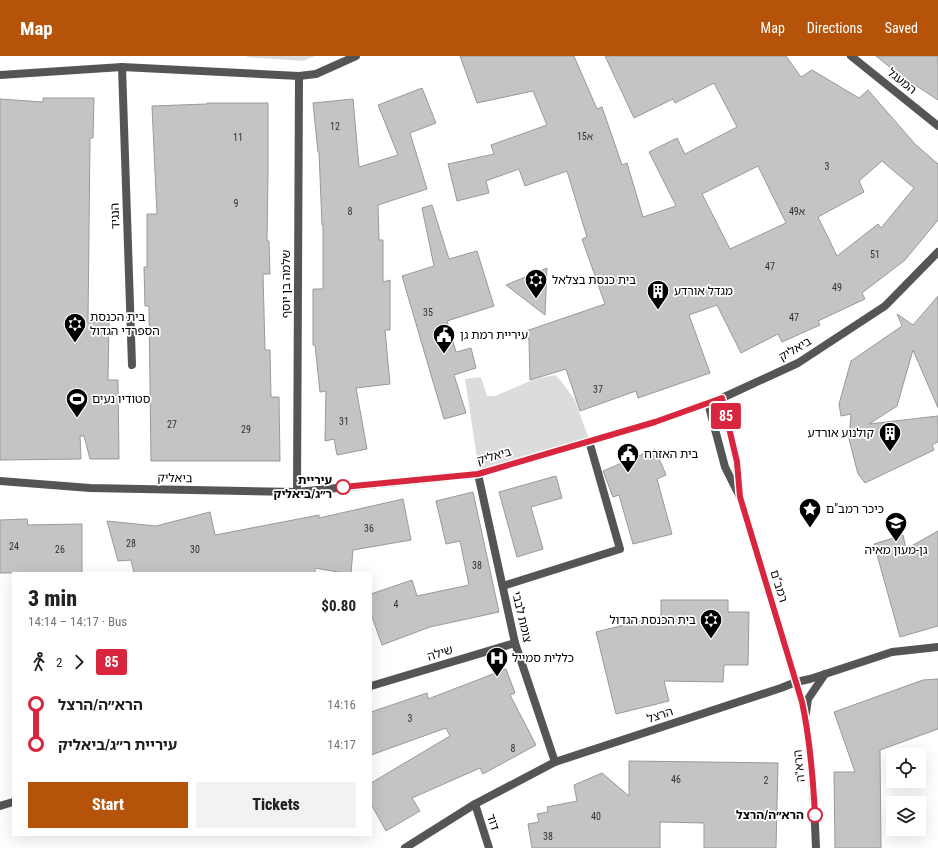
<!DOCTYPE html>
<html lang="en">
<head>
<meta charset="utf-8">
<style>
  :root { --surface:#fff; --page:#f2f2f2; --text:#202124; --muted:#757577; --accent:#b45309 }
  body { margin:0; font-family:"Roboto Condensed","Noto Sans Hebrew",sans-serif; background:var(--page); color:var(--text); height:100vh; display:flex; flex-direction:column; font-size:15px; white-space:nowrap }
  * { box-sizing:border-box; margin:0 }
  p { font-size:13px; color:var(--muted) }
  .icon { flex:none; width:22px; height:22px; fill:none; stroke:currentColor; stroke-width:2; stroke-linecap:round; stroke-linejoin:round }
  .map { position:relative; flex:1; overflow:hidden }
  .side { position:absolute; left:12px; top:516px; width:360px; height:264px; display:flex; flex-direction:column; background:var(--surface); border-radius:0px; box-shadow:0 4px 16px #0002 }
  .side>* { flex:none }
  .badge { padding:0 8px; border-radius:3px; font-size:14px; line-height:26px }
  .controls { position:absolute; left:886px; top:692px; display:grid; gap:8px }
  .controls a { display:grid; place-items:center; width:40px; height:40px; border-radius:0px; background:var(--surface); box-shadow:0 4px 16px #0002; font-size:20px }
  .map>.badge { position:absolute; translate:-50% -50%; box-shadow:0 0 0 2px #fff }
  .legs { display:flex; align-items:center; gap:6px; height:44px; padding:0 16px; font-size:13px }
  .legs p { margin-inline-start:auto }
  .overview { display:flex; align-items:center; justify-content:space-between; height:68px; padding:0 16px }
  h1 { font-size:22px; font-weight:800; line-height:30px }
  .cta { display:flex; gap:8px; margin-top:auto; padding:8px 16px }
  .cta a { flex:1; height:46px; border-radius:0px; background:var(--accent); color:#fff; font-size:16px; font-weight:800; line-height:46px; text-align:center }
  .cta a+a { background:var(--page); color:var(--text) }
  ul { padding:0 16px; list-style:none }
  li { display:flex; align-items:center; gap:14px; height:40px; font-size:15px }
  li i { display:grid; place-items:center; width:6px; height:100%; margin:0 5px; background:currentColor }
  li i::after { content:''; width:10px; height:10px; margin:-5px; border:3px solid; border-radius:50%; background:var(--surface) }
  li p { margin-inline-start:auto }
  li:first-child i { background:linear-gradient(#0000 50%,currentColor 0) }
  li:last-child i { background:linear-gradient(currentColor 50%,#0000 0) }
  header { display:flex; align-items:center; gap:24px; box-sizing:border-box; height:56px; padding:0 20px; background:var(--accent); color:#fff }
  header strong { font-size:19px }
  nav { display:flex; gap:22px; margin-inline-start:auto; font-size:14px }
  .map>svg:first-child { display:block }
  .green { fill:#dcdcdc }
  .building { fill:#c4c4c4; stroke:#999; fill-rule:evenodd }
  .lines { fill:none; stroke-linecap:round; stroke-linejoin:round }
  .service { stroke:#555; stroke-width:8 }
  .minor { stroke:#555; stroke-width:8 }
  .tertiary { stroke:#555; stroke-width:8 }
  .line-1-casing { stroke:#fff; stroke-width:9 }
  .line-1 { stroke:#d7263d; stroke-width:6 }
  .stop-1-dot { fill:#fff; stroke:#d7263d; stroke-width:2 }
  .labels { text-anchor:middle; dominant-baseline:central; stroke-width:3.5; stroke-linejoin:round; paint-order:stroke }
  .number-label { font-size:10px; fill:#313131 }
  .street-label { font-size:12px; fill:#000; stroke:#fff }
  .poi-label { font-size:12px; fill:#000; stroke:#fff; text-anchor:start }
  .stop-label { font-size:12px; font-weight:bold; fill:#000; stroke:#fff; text-anchor:end }
</style>
</head>
<body>
<header>
<strong>Map</strong>
<nav><a>Map</a><a>Directions</a><a>Saved</a></nav>
</header>
<div class="map">
<svg width="938" height="792" viewBox="0 0 938 792">
  <rect width="100%" height="100%" fill="#fff"/>
  <!-- green -->
  <g class="green">
    <path d="M247,0H315L303,5L247,1Z"/>
    <path d="M555,319L561,325L575,344L589,383L479,415L465,323L481,321L487,340H495L530,325L536,323Z"/>
  </g>
  <!-- building -->
  <g class="building">
    <path d="M460,0H574L597,53L602,51L622,109L627,107L643,161L676,150L649,96L677,82L685,98L737,71L714,27L675,47L673,43L634,62L605,0H786L801,21L812,14L859,42L868,34L915,88L938,108V164L905,204L862,237L865,243L818,265L820,269L782,286L778,278L741,297L717,249L689,259L710,317L638,342L636,335L580,355L566,313L530,324L529,284L526,275L605,248L582,183L587,181L567,115L525,130L519,113L486,125L489,137L457,145L448,108L494,98L491,89L547,69L533,35L477,47ZM882,105L914,132L881,172L878,168L837,200L818,161L864,136L859,125ZM758,110L786,167L730,193L702,138Z"/>
    <path d="M876,0H938V44L897,17Z"/>
    <path d="M422,32L436,67L410,77L427,133L378,149L379,184H383V226L390,224V274H385L390,328L356,332L367,393L337,399L334,383L325,385L326,335L320,336L315,289H313V233H323V169H322L319,96H318L313,47L353,43L359,111L398,99L378,49Z"/>
    <path d="M43,42H94L93,82H90L88,266H109L108,324H118L119,403H90L84,380H80L81,403L0,404V43L43,46Z"/>
    <path d="M207,47H268V116L267,185H269L270,218H263L265,294H270L271,341H279L280,405H151L149,250H145L144,211H147V158H157L152,50L207,48Z"/>
    <path d="M432,149L449,203L477,195L494,250L447,265L456,296L471,292L476,312L454,319L466,357L444,363L402,220L434,210L422,152Z"/>
    <path d="M547,212L545,259L506,229Z"/>
    <path d="M938,240V352L913,294L897,350L869,368L938,360V386L932,389L934,394L865,427L858,418L849,383L851,358L841,360L839,348L851,305L902,270L897,258L913,269Z"/>
    <path d="M655,393L666,419L657,423L672,478L633,488L619,439L613,441L603,415Z"/>
    <path d="M556,420L562,442L531,451L543,493L517,501L499,436Z"/>
    <path d="M473,436L499,556L430,571L382,589L371,558V538L412,524L417,540L469,529L460,485L446,488L436,445Z"/>
    <path d="M403,443L411,484L353,494L351,517H344L315,512V517H134L131,504L118,505L107,465L156,470L210,456L215,479L319,459V462Z"/>
    <path d="M27,463L28,469L82,468V517H0V464Z"/>
    <path d="M938,475V570L900,581L874,488L903,479L906,493Z"/>
    <path d="M661,544H728V556H749L748,609H724L723,626L664,625L669,645L616,658L596,576L661,560Z"/>
    <path d="M506,613L515,637L510,639L536,689L483,718L480,712L412,742L420,755L386,775L371,748V727L450,680L446,672L371,699V656L427,637L428,643Z"/>
    <path d="M938,623V673L880,694L881,792H835L834,716H855L834,656L923,624Z"/>
    <path d="M629,705L778,707L776,792H704V767L660,766V792H532L528,768L539,766L537,758L548,756L547,751L577,745L574,729L602,717L629,740Z"/>
  </g>
  <g class="lines">
    <!-- service -->
    <path class="service" d="M503,530L620,493L589,385"/>
    <!-- minor -->
    <g class="minor">
      <path d="M851,0L938,70"/>
      <path d="M122,11L132,309"/>
      <path d="M0,19L122,11L299,20L316,18L356,0"/>
      <path d="M478,418L515,587L555,706"/>
      <path d="M297,436L299,20"/>
      <path d="M371,630L515,587"/>
      <path d="M475,748L489,792"/>
      <path d="M0,750L13,746"/>
    </g>
    <!-- tertiary -->
    <g class="tertiary">
      <path d="M722,342L737,406L739,436"/>
      <path d="M708,347L725,411L740,441L802,646C812,694 814,743 816,792"/>
      <path d="M0,425L90,432L297,436L478,418L655,366L722,342L798,307L885,250L938,196"/>
      <path d="M806,657L808,643L825,618"/>
      <path d="M405,792L475,748L555,706L781,632L796,626L810,623L892,596L938,591"/>
    </g>
  </g>
  <g class="lines">
    <!-- line-1 casing -->
    <g class="line-1-casing">
      <path id="line-1" d="M343,431L478,418L655,366L722,342L737,406L740,441L802,646C810,683 813,721 815,759"/>
    </g>
    <!-- line-1 -->
    <use href="#line-1" class="line-1"/>
  </g>
  <!-- icons -->
  <defs>
    <g id="synagogue-pin" transform="scale(1.15)"><path d="M0 17L-7.5 6A9.5 9.5 0 1 1 7.5 6Z" fill="#000" stroke="#fff"/><path d="M0-6.5L5.6 3.2H-5.6ZM0 6.5L5.6-3.2H-5.6Z" fill="#fff"/></g>
    <g id="building-pin" transform="scale(1.15)"><path d="M0 17L-7.5 6A9.5 9.5 0 1 1 7.5 6Z" fill="#000" stroke="#fff"/><path d="M-4-6H4V6H1V3H-1V6H-4ZM-2.5-4.3h1.7v1.8h-1.7ZM.8-4.3h1.7v1.8H.8ZM-2.5-1h1.7V.8h-1.7ZM.8-1h1.7V.8H.8Z" fill="#fff"/></g>
    <g id="civic-pin" transform="scale(1.15)"><path d="M0 17L-7.5 6A9.5 9.5 0 1 1 7.5 6Z" fill="#000" stroke="#fff"/><path d="M-.6-6.5H3V-4.5H.6V-3L4-1V1h2V6H-6V1h2V-1L-.6-3ZM-1.2 2.5V6h2.4V2.5Z" fill="#fff"/></g>
    <g id="stadium-pin" transform="scale(1.15)"><path d="M0 17L-7.5 6A9.5 9.5 0 1 1 7.5 6Z" fill="#000" stroke="#fff"/><path d="M0-5a6.5 5 0 1 0 0 10a6.5 5 0 1 0 0-10ZM-3.5-1.8h7v3.6h-7Z" fill="#fff"/></g>
    <g id="sight-pin" transform="scale(1.15)"><path d="M0 17L-7.5 6A9.5 9.5 0 1 1 7.5 6Z" fill="#000" stroke="#fff"/><path d="M0-6L1.8-2.2L6-1.7L2.9 1.2L3.7 5.4L0 3.3L-3.7 5.4L-2.9 1.2L-6-1.7L-1.8-2.2Z" fill="#fff"/></g>
    <g id="school-pin" transform="scale(1.15)"><path d="M0 17L-7.5 6A9.5 9.5 0 1 1 7.5 6Z" fill="#000" stroke="#fff"/><path d="M0-5L7-2L0 1L-7-2ZM-4 1L0 2.5L4 1V4Q0 6-4 4Z" fill="#fff"/></g>
    <g id="hospital-pin" transform="scale(1.15)"><path d="M0 17L-7.5 6A9.5 9.5 0 1 1 7.5 6Z" fill="#000" stroke="#fff"/><path d="M-5-5h3v3.5h4V-5h3V5h-3V1.5h-4V5h-3Z" fill="#fff"/></g>
  </defs>
  <g fill-rule="evenodd">
    <use href="#synagogue-pin" x="536" y="224"/>
    <use href="#building-pin" x="658" y="235"/>
    <use href="#synagogue-pin" x="75" y="268"/>
    <use href="#civic-pin" x="444" y="279"/>
    <use href="#stadium-pin" x="77" y="343"/>
    <use href="#building-pin" x="890" y="377"/>
    <use href="#civic-pin" x="628" y="398"/>
    <use href="#sight-pin" x="810" y="453"/>
    <use href="#school-pin" x="896" y="467"/>
    <use href="#synagogue-pin" x="711" y="564"/>
    <use href="#hospital-pin" x="497" y="602"/>
  </g>
  <!-- markers -->
  <g class="stop-1-dot">
    <circle cx="343" cy="431" r="7"/>
    <circle cx="815" cy="759" r="7"/>
  </g>
  <g class="labels">
    <!-- number labels -->
    <g class="number-label">
      <text x="335" y="70">12</text>
      <text x="585" y="80">15א</text>
      <text x="238" y="81">11</text>
      <text x="827" y="110">3</text>
      <text x="236" y="147">9</text>
      <text x="350" y="155">8</text>
      <text x="797" y="155">49א</text>
      <text x="875" y="198">51</text>
      <text x="770" y="210">47</text>
      <text x="837" y="231">49</text>
      <text x="428" y="256">35</text>
      <text x="794" y="261">47</text>
      <text x="598" y="333">37</text>
      <text x="344" y="365">31</text>
      <text x="172" y="368">27</text>
      <text x="246" y="373">29</text>
      <text x="369" y="472">36</text>
      <text x="131" y="487">28</text>
      <text x="14" y="490">24</text>
      <text x="60" y="493">26</text>
      <text x="195" y="493">30</text>
      <text x="477" y="509">38</text>
      <text x="396" y="548">4</text>
      <text x="410" y="662">3</text>
      <text x="513" y="692">8</text>
      <text x="676" y="723">46</text>
      <text x="766" y="724">2</text>
      <text x="596" y="760">40</text>
      <text x="548" y="780">38</text>
    </g>
    <!-- street labels -->
    <g class="street-label">
      <text transform="translate(902 25) rotate(39)">המעגל</text>
      <text transform="translate(115 160) rotate(-92)">הנגיד</text>
      <text transform="translate(286 228) rotate(-90)">שלמה בן יוסף</text>
      <text transform="translate(795 293) rotate(-30)">ביאליק</text>
      <text transform="translate(494 400) rotate(-16)">ביאליק</text>
      <text transform="translate(175 422) rotate(1)">ביאליק</text>
      <text transform="translate(779 530) rotate(73)">רמב"ם</text>
      <text transform="translate(522 561) rotate(77)">צומת לבבי</text>
      <text transform="translate(440 597) rotate(-17)">שילה</text>
      <text transform="translate(660 659) rotate(-18)">הרצל</text>
      <text transform="translate(799 710) rotate(-96)">הרא"ה</text>
      <text transform="translate(493 766) rotate(71)">דוד</text>
    </g>
    <!-- poi labels -->
    <g class="poi-label">
      <text x="552" y="224">בית כנסת בצלאל</text>
      <text x="674" y="235">מגדל אורדע</text>
      <text x="90" y="261">בית הכנסת<tspan x="90" dy="14">הספרדי הגדול</tspan></text>
      <text x="460" y="279">עיריית רמת גן</text>
      <text x="92" y="343">סטודיו נעים</text>
      <text x="874" y="377" text-anchor="end">קולנוע אורדע</text>
      <text x="644" y="398">בית האזרח</text>
      <text x="826" y="453">כיכר רמב"ם</text>
      <text x="896" y="494" text-anchor="middle">גן-מעון מאיה</text>
      <text x="696" y="564" text-anchor="end">בית הכנסת הגדול</text>
      <text x="512" y="602">כללית סמייל</text>
    </g>
    <!-- stop labels -->
    <g class="stop-label">
      <text x="332" y="424">עיריית<tspan x="332" dy="14">ר״ג/ביאליק</tspan></text>
      <text x="804" y="759">הרא״ה/הרצל</text>
    </g>
  </g>
</svg>
<div class="controls">
<a><svg class="icon" aria-label="locate" viewBox="0 0 24 24"><circle cx="12" cy="12" r="6"/><path d="M12 2v4M12 18v4M2 12h4M18 12h4"/></svg></a>
<a><svg class="icon" aria-label="layers" viewBox="0 0 24 24"><path d="M12 4l9 5-9 5-9-5zM3 14l9 5 9-5"/></svg></a>
</div>
<b class="badge" style="left:726px;top:360px;background:#d7263d;color:#fff">85</b>
<section class="side">
<div class="overview"><div><h1>3 min</h1><p>14:14 – 14:17 · Bus</p></div><b>$0.80</b></div>
<div class="legs"><svg class="icon" aria-label="walk" viewBox="0 0 24 24"><circle cx="13" cy="4" r="2"/><path d="M13 8l-2 6 4 7M11 14l-3 7M7 12l3-4h3l4 4"/></svg>2<svg class="icon" aria-label="forward" viewBox="0 0 24 24"><path d="M9 5l7 7-7 7"/></svg><b class="badge" style="background:#d7263d;color:#fff">85</b></div>
<ul>
<li><i style="color:#d7263d"></i><b>הרא״ה/הרצל</b><p>14:16</p></li>
<li><i style="color:#d7263d"></i><b>עיריית ר״ג/ביאליק</b><p>14:17</p></li>
</ul>
<div class="cta"><a>Start</a><a>Tickets</a></div>
</section>
</div>
</body>
</html>
